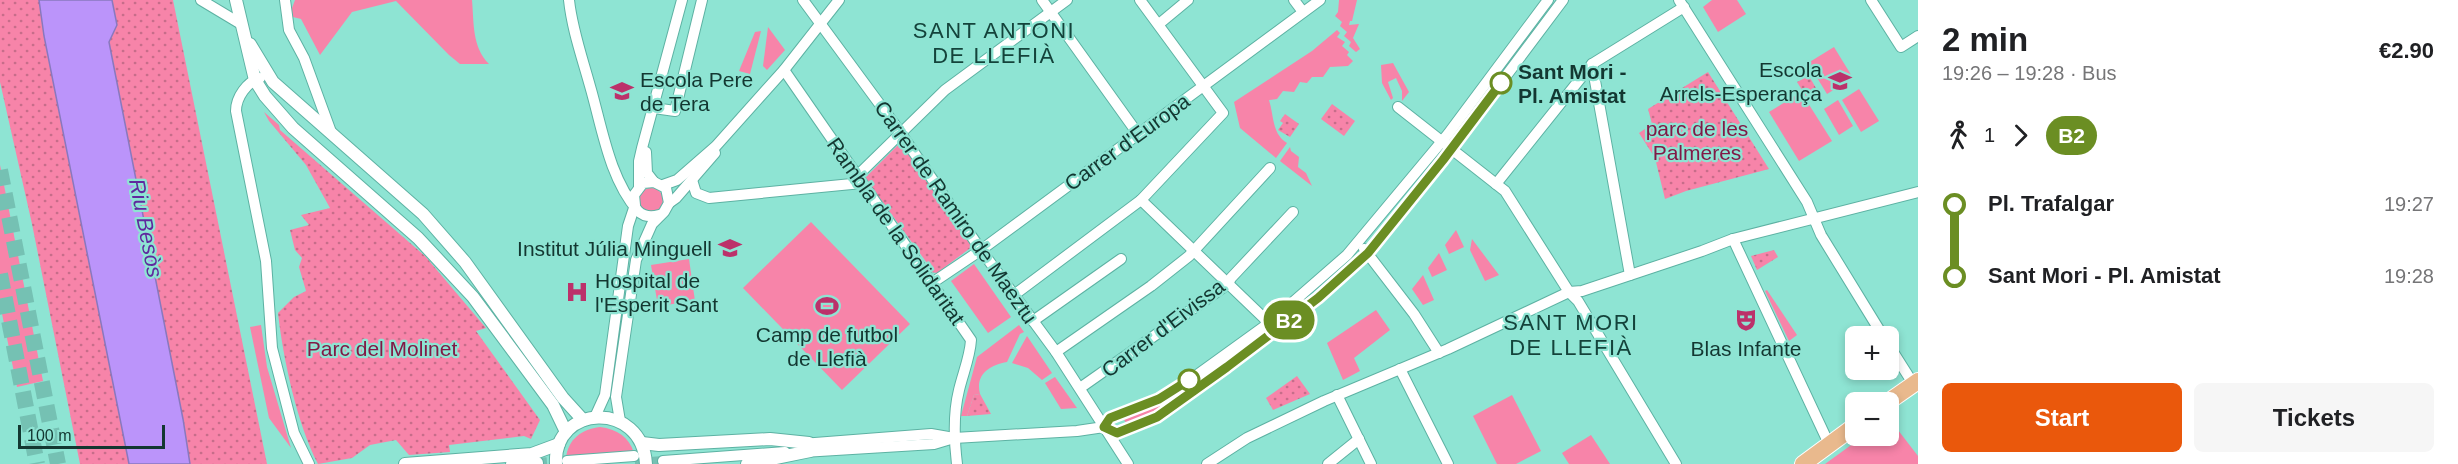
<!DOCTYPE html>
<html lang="en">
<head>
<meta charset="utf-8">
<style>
  :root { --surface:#fff; --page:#f6f6f6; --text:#202124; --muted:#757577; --accent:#ea580c }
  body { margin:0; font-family:Arial,sans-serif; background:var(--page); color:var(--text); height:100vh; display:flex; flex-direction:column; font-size:22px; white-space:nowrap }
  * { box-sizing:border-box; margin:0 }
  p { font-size:20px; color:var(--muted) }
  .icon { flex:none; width:33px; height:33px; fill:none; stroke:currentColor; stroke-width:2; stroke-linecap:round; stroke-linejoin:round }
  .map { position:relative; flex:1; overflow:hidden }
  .side { display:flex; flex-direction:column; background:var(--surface); width:540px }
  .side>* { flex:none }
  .badge { padding:0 12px; border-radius:20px; font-size:21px; line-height:39px }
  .buttons { position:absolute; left:1845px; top:326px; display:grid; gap:12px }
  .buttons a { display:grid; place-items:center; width:54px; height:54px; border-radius:9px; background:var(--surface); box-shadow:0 3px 9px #0003; font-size:30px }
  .scale { position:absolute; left:18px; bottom:15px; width:147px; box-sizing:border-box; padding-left:6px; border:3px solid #133731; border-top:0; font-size:16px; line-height:21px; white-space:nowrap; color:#133731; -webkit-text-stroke:4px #8ee4d3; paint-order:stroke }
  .map>.badge { position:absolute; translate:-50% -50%; box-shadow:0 0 0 3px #fff }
  .legs { display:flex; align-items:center; gap:9px; height:66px; padding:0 24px; font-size:20px }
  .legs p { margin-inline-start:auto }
  .headline { display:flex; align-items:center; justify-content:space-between; height:102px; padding:0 24px }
  h1 { font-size:33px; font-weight:800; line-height:45px }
  .primary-button { display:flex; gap:12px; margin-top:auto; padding:12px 24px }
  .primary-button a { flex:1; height:69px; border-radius:9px; background:var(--accent); color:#fff; font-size:24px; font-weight:800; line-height:69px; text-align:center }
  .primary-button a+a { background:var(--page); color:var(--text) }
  ul { padding:0 24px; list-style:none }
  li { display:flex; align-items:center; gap:21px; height:72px; font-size:22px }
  li i { display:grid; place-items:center; width:9px; height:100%; margin:0 8px; background:currentColor }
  li i::after { content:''; width:15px; height:15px; margin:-8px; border:4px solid; border-radius:50%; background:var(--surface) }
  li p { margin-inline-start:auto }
  li:first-child i { background:linear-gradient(#0000 50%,currentColor 0) }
  li:last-child i { background:linear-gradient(currentColor 50%,#0000 0) }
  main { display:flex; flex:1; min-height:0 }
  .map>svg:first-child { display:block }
  .green { fill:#f784a9 }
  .park { fill:url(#park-dots) }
  .water { fill:#bb94fa; stroke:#8978be; stroke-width:1.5 }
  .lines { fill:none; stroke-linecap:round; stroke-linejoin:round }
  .minor-tunnel { stroke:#75c1b3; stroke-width:10; stroke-dasharray:10 5; stroke-linecap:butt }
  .trunk-tunnel { stroke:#75c1b3; stroke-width:16; stroke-dasharray:16 8; stroke-linecap:butt }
  .minor-casing { stroke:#5db2a3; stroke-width:12 }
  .tertiary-casing { stroke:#5db2a3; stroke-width:14 }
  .primary-casing { stroke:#fff; stroke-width:18 }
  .minor { stroke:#fff; stroke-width:10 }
  .tertiary { stroke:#fff; stroke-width:12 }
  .primary { stroke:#e9b98d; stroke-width:16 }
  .line-1-casing { stroke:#fff; stroke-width:14 }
  .line-1 { stroke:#6b8e23; stroke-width:9 }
  .stop-1-dot { fill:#fff; stroke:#6b8e23; stroke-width:3 }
  .labels { text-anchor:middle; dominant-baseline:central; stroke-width:4.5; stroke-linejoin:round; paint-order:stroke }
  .poi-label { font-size:21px; fill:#133731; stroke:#8ee4d3; text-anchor:end }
  .stop-label { font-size:21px; font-weight:bold; fill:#133731; stroke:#8ee4d3; text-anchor:start }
  .park-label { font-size:21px; fill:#811946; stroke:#8ee4d3 }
  .street-label { font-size:21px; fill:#133731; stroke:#8ee4d3 }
  .neighbourhood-label { font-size:22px; letter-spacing:1.5px; fill:#14433b; stroke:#8ee4d3 }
  .water-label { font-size:22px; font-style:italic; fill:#60299e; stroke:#8ee4d3 }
</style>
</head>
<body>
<main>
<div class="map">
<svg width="1918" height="464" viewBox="0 0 1918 464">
  <defs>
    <pattern id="park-dots" width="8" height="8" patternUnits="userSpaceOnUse" patternTransform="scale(1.5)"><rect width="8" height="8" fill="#f784a9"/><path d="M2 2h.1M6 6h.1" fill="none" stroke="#c76d8a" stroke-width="1.8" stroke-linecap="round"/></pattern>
  </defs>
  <rect width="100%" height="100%" fill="#8ee4d3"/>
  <!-- green -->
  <g class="green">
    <path d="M295,0H472C474,23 472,47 489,64H460L449,55L396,1L352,12L320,55L301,19L289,16Z"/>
    <path d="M1339,0H1357L1352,21H1350L1349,25L1359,24L1353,38L1360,49L1356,52L1349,46L1351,42L1344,36L1347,32L1340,26L1342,22L1335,16L1338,12Z"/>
    <path d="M1712,0H1737L1746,14L1718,32L1703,7Z"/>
    <path d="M768,27L785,50L767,70L763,66Z"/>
    <path d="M1337,30L1340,33L1337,37L1345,42L1342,46L1349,52L1347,55L1353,61L1348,66L1330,67L1323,77H1312L1307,83L1300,82L1294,92L1283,91L1277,99L1269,100C1274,116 1272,134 1287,143L1276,158L1240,128L1234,102L1312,51Z"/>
    <path d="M761,31L750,74L739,71L755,32Z"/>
    <path d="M1834,47L1853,78L1827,94L1808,63Z"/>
    <path d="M1393,63L1409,92L1402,101V91L1396,78L1388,82L1393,98L1391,100L1382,83L1381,65Z"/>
    <path d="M1859,89L1879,121L1861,132L1842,100Z"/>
    <path d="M1801,92L1832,141L1799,161L1769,112Z"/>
    <path d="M1838,100L1853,126L1839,135L1824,109Z"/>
    <path d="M1290,147L1291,151L1299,157L1298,167L1306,173L1312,186L1280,161Z"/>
    <path d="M0,165L43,381L17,387L0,304Z"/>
    <circle cx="651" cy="200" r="12"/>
    <path d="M811,222L910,324L842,390L743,288Z"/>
    <path d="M1456,230L1464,247L1449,254L1445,245Z"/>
    <path d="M1472,239L1499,275L1485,281L1470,250Z"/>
    <path d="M1439,253L1447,270L1432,277L1428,268Z"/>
    <path d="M689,259L695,301L658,306L651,265Z"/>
    <path d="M974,264L1011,317L988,333L951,281Z"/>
    <path d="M1423,275L1434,300L1423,305L1412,289Z"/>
    <path d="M1767,290L1797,335L1789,341L1765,291Z"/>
    <path d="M1376,310L1390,330L1354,358L1360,371L1343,380L1327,343Z"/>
    <path d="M261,325L267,367L291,448L269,418L250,327Z"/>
    <path d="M1019,325L1024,332L1020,334L1007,362C989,365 975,375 980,394L974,395L967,416H961L977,357Z"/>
    <path d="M1027,336L1052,373L1042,380L1028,368L1012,363Z"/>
    <path d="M1224,360L1227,363L1152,414L1127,424L1122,417Z"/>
    <path d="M1055,377L1077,408L1061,409L1045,383Z"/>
    <path d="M1512,395L1541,451L1516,464H1497L1473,416Z"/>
    <path d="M1891,421L1918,456V464H1825L1865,435H1888L1889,423Z"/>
    <path d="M600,427C617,429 629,437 634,453L566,458C568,439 582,429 600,427Z"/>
    <path d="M1591,435L1610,464H1569L1562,453Z"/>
  </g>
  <!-- park -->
  <g class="park">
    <path d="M0,0H39L44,36L129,464H80L32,224L0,82Z"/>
    <path d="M112,0H173L267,464H190L183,419L109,42L117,25Z"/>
    <path d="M1708,72L1769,169L1686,191L1665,199L1655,158L1639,133L1652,124L1648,109Z"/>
    <path d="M1809,76L1820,95L1809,101L1797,82Z"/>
    <path d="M1332,104L1355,121L1344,136L1321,119Z"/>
    <path d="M264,112L279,125L280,130L425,256L486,328L476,331L540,420L531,439L524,436L449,445L450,452L409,455L396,440L370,445L352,458L318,464C297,424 283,358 278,313L294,297L306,291L299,267L302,258L295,250L290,230L309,225L301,215L330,208L306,165L269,121Z"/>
    <path d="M1285,114L1299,124L1290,137L1278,130L1283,123L1280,121Z"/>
    <path d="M899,144L913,158L911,160L973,246L937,273L931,272L925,264L927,263L865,178Z"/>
    <path d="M1774,250L1778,257L1757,270L1751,256Z"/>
    <path d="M1297,376L1310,394L1273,410L1266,398Z"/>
    <path d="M980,394L991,414L967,416L974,395Z"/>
  </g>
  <!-- water -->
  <path class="water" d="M39,0H112L117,25L109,42L183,419L190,464H129L44,36Z"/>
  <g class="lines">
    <!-- minor-tunnel -->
    <g class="minor-tunnel">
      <path d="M537,463L564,461"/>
      <path d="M635,463L663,461"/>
    </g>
    <!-- trunk-tunnel -->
    <g class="trunk-tunnel">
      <path d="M0,170L58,464"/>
      <path d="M0,274L37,464"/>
    </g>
    <!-- minor casing -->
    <g class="minor-casing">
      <g id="minor">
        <path d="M201,0L241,24"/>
        <path d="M285,0L289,30L304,58L331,132"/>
        <path d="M569,0C572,29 582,57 590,86C602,127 609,178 638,211C644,217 652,217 659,215"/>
        <path d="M803,0L895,125L981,250L1056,352L1128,464"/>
        <path d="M1042,0L1138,134"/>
        <path d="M1294,0L1303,12"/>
        <path d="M1679,0L1807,202L1821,235L1883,336"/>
        <path d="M1871,0L1901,47L1918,36"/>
        <path d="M1159,24L1188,0"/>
        <path d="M1592,64L1630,275"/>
        <path d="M784,70L971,340C970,357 963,373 959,390C953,414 954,439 957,464"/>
        <path d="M260,78C247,82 236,97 236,111L266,261L272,348L294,433L309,464"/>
        <path d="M1398,107L1505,191L1569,292L1578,301L1676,464"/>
        <path d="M654,108L675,111L702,0"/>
        <path d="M646,152L647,173L654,182"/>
        <path d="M858,175L945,90L1067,0"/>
        <path d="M692,180L696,193L709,198L862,183"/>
        <path d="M1496,184L1592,64L1684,7"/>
        <path d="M663,185L677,180L716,146L784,70L839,0"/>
        <path d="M639,187V161L642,148L682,0"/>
        <path d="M1141,200L1269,323"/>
        <path d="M669,203L676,198L715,153"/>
        <path d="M1733,239L1829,444"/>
        <path d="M1364,249L1414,314L1439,353"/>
        <path d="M932,283L981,250L1320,0"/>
        <path d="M1014,295L1141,200L1223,113L1140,0"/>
        <path d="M1033,321L1121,259"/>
        <path d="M1888,344L1914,385"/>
        <path d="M1056,352L1151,286L1189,256L1270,168"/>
        <path d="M1400,369L1448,464"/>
        <path d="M1080,388L1228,284L1231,278L1293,212"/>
        <path d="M1337,395L1371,464"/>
        <path d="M595,417L605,395L628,226L635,205L634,195L643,183L654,182L666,188L669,203L664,212L652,224L636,260L616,397L620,421"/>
        <path d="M1104,427L1117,433L1157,417L1231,364L1318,298L1368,253L1443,160L1563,0"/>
        <path d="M1104,427L1110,418L1159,399L1190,380L1269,323L1347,255L1448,134L1548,0"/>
        <path d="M802,444L931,434L954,438"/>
        <path d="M803,452L934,444L954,438L1077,431L1104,427"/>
        <path d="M567,461L634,456"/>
        <path d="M663,461L785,452"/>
        <path d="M1207,464L1247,438L1324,401L1448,349L1569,292L1582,291L1702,251L1733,239L1918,192"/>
        <path d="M1328,464L1359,439"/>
      </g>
    </g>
    <!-- tertiary casing -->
    <g class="tertiary-casing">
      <g id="tertiary">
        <path d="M236,0L255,80L265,96L293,128L418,238L473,297L553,405L566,432"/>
        <path d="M250,44L273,82L423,214L465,262L563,398L583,420"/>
        <path d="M642,443L659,445L770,439L809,443"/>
        <path d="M405,464L532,454L559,444"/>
        <path d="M512,464L537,463"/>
        <path d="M556,464C553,404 642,400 646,464"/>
        <path d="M747,464L810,451"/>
      </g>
    </g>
    <!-- primary casing -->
    <g class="primary-casing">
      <g id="primary">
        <path d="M1888,402L1918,381"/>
        <path d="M1803,464L1856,425"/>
      </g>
    </g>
    <!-- minor -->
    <use href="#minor" class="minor"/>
    <!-- tertiary -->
    <use href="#tertiary" class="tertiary"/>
    <!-- primary -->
    <use href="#primary" class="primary"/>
  </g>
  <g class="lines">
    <!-- line-1 casing -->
    <g class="line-1-casing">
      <path id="line-1" d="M1189,380L1159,399L1110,418L1104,427L1117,433L1157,417L1227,367L1318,298L1368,253L1443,160L1501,83"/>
    </g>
    <!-- line-1 -->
    <use href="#line-1" class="line-1"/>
  </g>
  <!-- icons -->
  <defs>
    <g id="school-bare" transform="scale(1.8)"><path d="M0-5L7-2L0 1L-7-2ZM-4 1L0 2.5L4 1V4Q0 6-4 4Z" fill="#bc316a" stroke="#8ee4d3" stroke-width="2.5" paint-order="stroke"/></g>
    <g id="hospital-bare" transform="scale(1.8)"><path d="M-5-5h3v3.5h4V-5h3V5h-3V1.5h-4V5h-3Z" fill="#bc316a" stroke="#8ee4d3" stroke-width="2.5" paint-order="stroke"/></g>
    <g id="stadium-bare" transform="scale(1.8)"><path d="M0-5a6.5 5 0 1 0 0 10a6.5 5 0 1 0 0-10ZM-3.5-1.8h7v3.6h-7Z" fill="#bc316a" stroke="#8ee4d3" stroke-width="2.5" paint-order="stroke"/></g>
    <g id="theatre-bare" transform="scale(1.8)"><path d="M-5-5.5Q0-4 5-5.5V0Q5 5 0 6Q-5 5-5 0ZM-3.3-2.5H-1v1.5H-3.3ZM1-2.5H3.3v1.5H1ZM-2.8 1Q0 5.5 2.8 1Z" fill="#bc316a" stroke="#8ee4d3" stroke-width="2.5" paint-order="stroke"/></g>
  </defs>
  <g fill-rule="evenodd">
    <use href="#school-bare" x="1840" y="81"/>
    <use href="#school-bare" x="622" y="91"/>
    <use href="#school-bare" x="730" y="248"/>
    <use href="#hospital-bare" x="577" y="292"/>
    <use href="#stadium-bare" x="827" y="306"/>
    <use href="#theatre-bare" x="1746" y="320"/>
  </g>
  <!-- markers -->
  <g class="stop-1-dot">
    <circle cx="1501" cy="83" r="10"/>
    <circle cx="1189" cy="380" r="10"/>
  </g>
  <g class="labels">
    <!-- poi labels -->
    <g class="poi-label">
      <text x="1822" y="69">Escola<tspan x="1822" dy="24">Arrels-Esperança</tspan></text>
      <text x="640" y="79" text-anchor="start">Escola Pere<tspan x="640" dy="24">de Tera</tspan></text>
      <text x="712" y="248">Institut Júlia Minguell</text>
      <text x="595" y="280" text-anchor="start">Hospital de<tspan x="595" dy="24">l'Esperit Sant</tspan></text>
      <text x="827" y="334" text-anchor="middle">Camp de futbol<tspan x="827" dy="24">de Llefià</tspan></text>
      <text x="1746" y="348" text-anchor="middle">Blas Infante</text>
    </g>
    <!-- stop labels -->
    <g class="stop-label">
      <text x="1518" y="71">Sant Mori -<tspan x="1518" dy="24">Pl. Amistat</tspan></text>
    </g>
    <!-- park labels -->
    <g class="park-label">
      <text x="1697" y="128">parc de les<tspan x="1697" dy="24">Palmeres</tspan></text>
      <text x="382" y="348">Parc del Molinet</text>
    </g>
    <!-- street labels -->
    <g class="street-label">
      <text transform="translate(1127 142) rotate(-36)">Carrer d'Europa</text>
      <text transform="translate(956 212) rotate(55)">Carrer de Ramiro de Maeztu</text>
      <text transform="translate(896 231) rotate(55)">Rambla de la Solidaritat</text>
      <text transform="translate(1163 328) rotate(-37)">Carrer d'Eivissa</text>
    </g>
    <!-- neighbourhood labels -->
    <g class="neighbourhood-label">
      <text x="994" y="30">SANT ANTONI<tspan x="994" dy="25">DE LLEFIÀ</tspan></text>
      <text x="1571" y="322">SANT MORI<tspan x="1571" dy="25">DE LLEFIÀ</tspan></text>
    </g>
    <!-- water labels -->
    <g class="water-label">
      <text transform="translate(146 228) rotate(79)">Riu Besòs</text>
    </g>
  </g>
</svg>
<div class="buttons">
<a>+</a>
<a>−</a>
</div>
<div class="scale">100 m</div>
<b class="badge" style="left:1289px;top:320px;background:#6b8e23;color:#fff">B2</b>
</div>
<section class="side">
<div class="headline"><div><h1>2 min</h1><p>19:26 – 19:28 · Bus</p></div><b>€2.90</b></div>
<div class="legs"><svg class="icon" aria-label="walk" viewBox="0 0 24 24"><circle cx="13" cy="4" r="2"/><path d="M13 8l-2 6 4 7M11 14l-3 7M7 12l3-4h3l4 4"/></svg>1<svg class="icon" aria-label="forward" viewBox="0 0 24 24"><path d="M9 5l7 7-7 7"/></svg><b class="badge" style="background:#6b8e23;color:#fff">B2</b></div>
<ul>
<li><i style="color:#6b8e23"></i><b>Pl. Trafalgar</b><p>19:27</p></li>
<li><i style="color:#6b8e23"></i><b>Sant Mori - Pl. Amistat</b><p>19:28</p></li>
</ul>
<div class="primary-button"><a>Start</a><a>Tickets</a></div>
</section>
</main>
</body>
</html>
